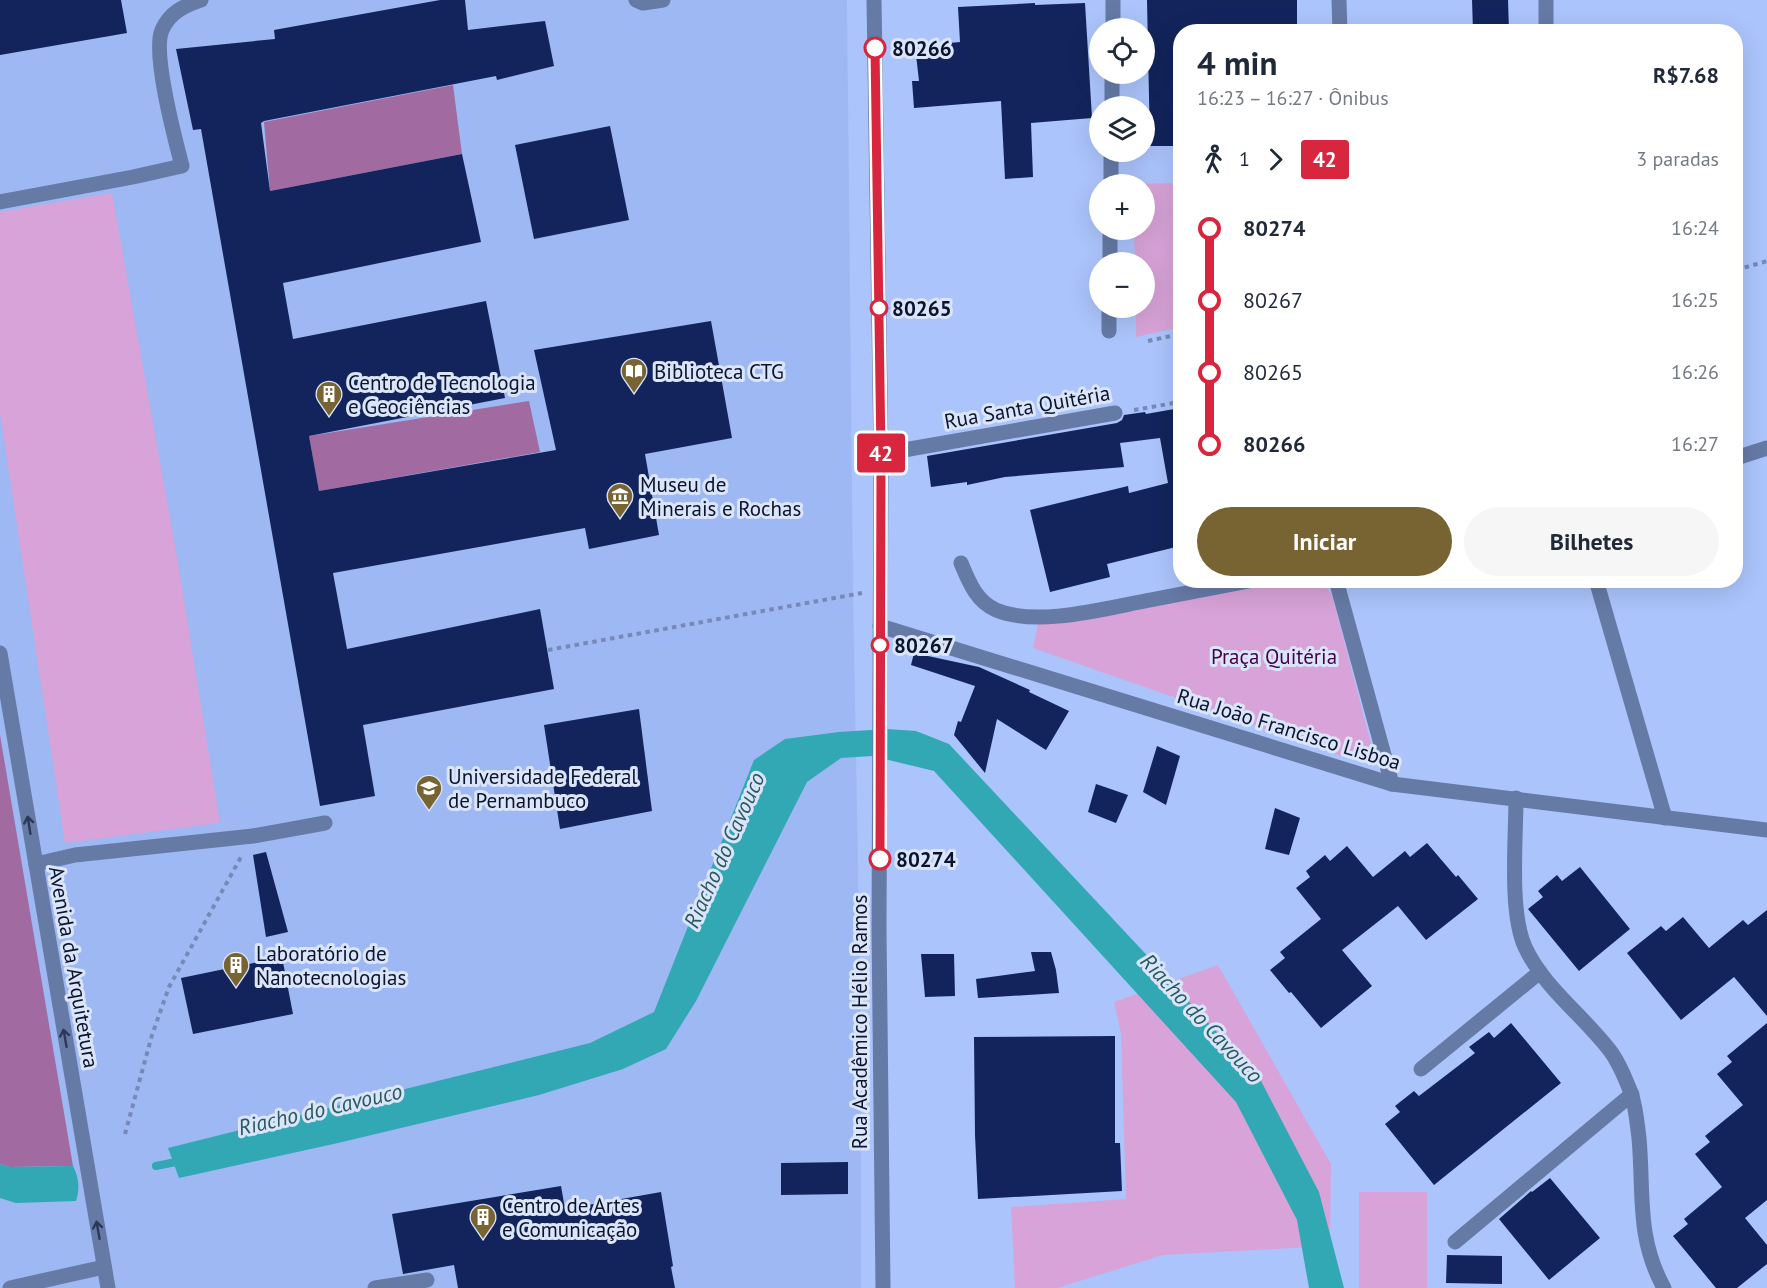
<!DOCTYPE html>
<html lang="pt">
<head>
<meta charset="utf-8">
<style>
  :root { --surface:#fff; --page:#f6f6f7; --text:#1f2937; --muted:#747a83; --accent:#786332 }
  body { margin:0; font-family:"PT Sans",sans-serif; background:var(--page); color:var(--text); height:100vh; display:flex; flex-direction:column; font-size:22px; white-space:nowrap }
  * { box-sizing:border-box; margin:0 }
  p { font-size:20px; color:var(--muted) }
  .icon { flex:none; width:33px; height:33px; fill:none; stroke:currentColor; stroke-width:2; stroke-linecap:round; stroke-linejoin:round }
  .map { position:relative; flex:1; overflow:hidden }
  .sheet { position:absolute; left:1173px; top:24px; width:570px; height:564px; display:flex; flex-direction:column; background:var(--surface); border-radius:24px; box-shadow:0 6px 24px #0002 }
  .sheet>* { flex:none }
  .badge { padding:0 12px; border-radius:4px; font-size:21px; line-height:39px }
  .fabs { position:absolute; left:1089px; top:18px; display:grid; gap:12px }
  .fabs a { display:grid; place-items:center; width:66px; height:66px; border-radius:50%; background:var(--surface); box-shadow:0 6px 24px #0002; font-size:30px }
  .map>.badge { position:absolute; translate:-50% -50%; box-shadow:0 0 0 3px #fff }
  .legs { display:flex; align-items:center; gap:9px; height:66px; padding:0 24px; font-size:20px }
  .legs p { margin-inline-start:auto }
  .head { display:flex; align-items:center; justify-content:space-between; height:102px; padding:0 24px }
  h1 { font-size:33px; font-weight:600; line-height:45px }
  .primary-button { display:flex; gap:12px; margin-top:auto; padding:12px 24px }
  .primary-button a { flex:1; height:69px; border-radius:36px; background:var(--accent); color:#fff; font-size:24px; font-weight:600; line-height:69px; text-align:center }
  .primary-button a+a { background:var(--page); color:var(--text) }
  ul { padding:0 24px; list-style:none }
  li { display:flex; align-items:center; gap:21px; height:72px; font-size:22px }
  li i { display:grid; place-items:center; width:9px; height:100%; margin:0 8px; background:currentColor }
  li i::after { content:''; width:15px; height:15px; margin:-8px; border:4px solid; border-radius:50%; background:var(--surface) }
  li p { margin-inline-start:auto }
  li:first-child i { background:linear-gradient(#0000 50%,currentColor 0) }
  li:last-child i { background:linear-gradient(currentColor 50%,#0000 0) }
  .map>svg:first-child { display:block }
  .built { fill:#9db8f3 }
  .green { fill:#d8a3d8 }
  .forest { fill:#a16ba2 }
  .water { fill:#32a8b5 }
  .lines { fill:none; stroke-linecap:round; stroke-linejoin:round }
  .stream { stroke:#32a8b5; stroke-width:8 }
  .building { fill:#12245b }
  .path { stroke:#768ab7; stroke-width:4; stroke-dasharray:4.5 4.5; stroke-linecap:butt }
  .minor { stroke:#667aa6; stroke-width:15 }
  .oneway { stroke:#2b3857 }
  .line-1-casing { stroke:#fff; stroke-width:14 }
  .line-1 { stroke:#d7263d; stroke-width:9 }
  .stop-1-dot { fill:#fff; stroke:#d7263d; stroke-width:3 }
  .labels { text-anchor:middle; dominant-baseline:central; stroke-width:6; stroke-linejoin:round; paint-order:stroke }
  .stop-label { font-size:21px; font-weight:bold; fill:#0b142d; stroke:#dbe5fa; text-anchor:start }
  .poi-label { font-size:21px; fill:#0b142d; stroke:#dbe5fa; text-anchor:start }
  .street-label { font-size:21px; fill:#0b142d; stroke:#dbe5fa }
  .park-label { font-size:21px; fill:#48004b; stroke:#dbe5fa }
  .water-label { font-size:22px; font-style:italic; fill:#2a5a60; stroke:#dbe5fa }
</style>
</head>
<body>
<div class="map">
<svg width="1767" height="1288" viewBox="0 0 1767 1288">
  <rect width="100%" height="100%" fill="#abc4fb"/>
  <!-- built -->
  <path class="built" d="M0,0H847L853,594L861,1028V1288H0Z"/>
  <!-- green -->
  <g class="green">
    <path d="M1180,183V327L1136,337V308H1144V262H1135L1134,230H1144V184H1133Z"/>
    <path d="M112,193L178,563L220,823L65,843L0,413V212Z"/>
    <path d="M1293,581C1312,581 1321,576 1332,595L1371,744V752L1367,757L1351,758L1339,755L1033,648L1038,624Z"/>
    <path d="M1218,965L1331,1164L1330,1246L1163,1255L1057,1288H1015L1011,1207L1126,1199L1121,1033L1114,1002Z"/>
    <rect x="1359" y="1192" width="68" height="96"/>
  </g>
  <!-- forest -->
  <g class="forest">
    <path d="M453,85L462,154L270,191L264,122Z"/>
    <path d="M529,401L540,452L319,491L309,436Z"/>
    <path d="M0,735L73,1166L10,1167L0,1164Z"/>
  </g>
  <!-- water -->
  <g class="water">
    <path d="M887,729L916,731L949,744L1156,965L1261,1081L1319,1192L1344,1288H1309L1297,1220L1236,1102L934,771L872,756L841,758L807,782L696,1001L666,1049L623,1069L539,1095L338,1143L179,1178L168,1148L590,1043L654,1012L754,760L785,739L839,732Z"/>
    <path d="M0,1164L11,1167L73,1166C79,1178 80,1189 76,1201L16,1203L0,1198Z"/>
  </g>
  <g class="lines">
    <!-- stream -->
    <path class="stream" d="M156,1166L181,1161"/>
  </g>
  <!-- building -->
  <g class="building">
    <path d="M0,0H121L127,33L0,55Z"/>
    <path d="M440,0H465L468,30L545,21L554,66L497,80L496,76L264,121L261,123L270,191L462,154L481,242L283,283L293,339L486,301L505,398L309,436L319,491L556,450L534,350L711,321L732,438L645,454L659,535L589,549L585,528L333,573L347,649L540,609L554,689L363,725L375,796L320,806L201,129L193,130L176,49L275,39L274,30Z"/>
    <path d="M1147,0H1297V32H1180V146H1150Z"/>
    <path d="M1472,0H1508L1509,32H1473Z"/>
    <path d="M1035,3V5L1085,3L1092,118L1031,123L1033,177L1005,179L1001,101L914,108L912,81H919L915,46L960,42L958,7Z"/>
    <path d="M610,126L629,220L534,239L515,145Z"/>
    <path d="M1180,408V546L1107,564L1110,577L1050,592L1030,510L1128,486L1129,493L1168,483L1160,438L1120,443L1124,467L1005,477L967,485V482L931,487L927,456L1117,423L1122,420L1124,415L1145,412L1146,414Z"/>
    <path d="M914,653L979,667L1030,690L1029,692L1069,711L1046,750L997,719L985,773L954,735L958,721L961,722L975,686L911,665Z"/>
    <path d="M639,709L652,811L560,829L544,725Z"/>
    <path d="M1157,746L1180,756L1166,805L1143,792Z"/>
    <path d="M1096,784L1128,795L1116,823L1088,812Z"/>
    <path d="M1275,808L1300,818L1289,855L1265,849Z"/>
    <path d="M1427,843L1456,877L1458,875L1478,899L1426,940L1398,906L1342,950L1372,986L1321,1028L1291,992L1289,993L1270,970L1285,958L1280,952L1321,919L1296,888L1310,877L1306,871L1325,855L1330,861L1347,846L1373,877L1405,851L1410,857Z"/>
    <path d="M266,852L288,932L266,937L253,855Z"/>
    <path d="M1580,867L1630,929L1579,971L1528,909L1543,897L1538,891L1557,875L1562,881Z"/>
    <path d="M1767,910V1016L1734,977L1681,1020L1627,953L1661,926L1666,931L1683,917L1709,948L1743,920L1748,925Z"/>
    <path d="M1031,952H1051L1056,970L1059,993L978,998L976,979L1035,971Z"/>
    <path d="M921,954H954L955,996L925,997Z"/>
    <path d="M282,957L293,1014L193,1034L181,978Z"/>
    <path d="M1511,1023L1561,1083L1434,1185L1385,1124L1400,1112L1395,1106L1414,1091L1419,1096L1475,1053L1469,1047L1489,1032L1494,1038Z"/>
    <path d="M1767,1023V1200L1745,1218L1767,1245V1264L1737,1288H1716L1673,1236L1688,1224L1684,1219L1722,1187L1695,1154L1710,1142L1705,1136L1743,1105L1717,1074L1732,1062L1727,1056Z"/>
    <path d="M1115,1036V1143H1120L1122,1191L978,1199L975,1135L974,1037Z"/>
    <path d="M848,1162V1194L781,1195V1163Z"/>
    <path d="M1550,1178L1600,1238L1549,1280L1499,1219L1531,1191L1532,1192Z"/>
    <path d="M561,1186L565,1209L661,1192L673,1266L671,1267L675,1288H458L454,1265L403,1274L392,1214Z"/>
    <path d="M1447,1255L1502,1256V1284L1446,1283Z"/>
  </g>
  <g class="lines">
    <!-- path -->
    <g class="path">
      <path d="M1736,270L1767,261"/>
      <path d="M1148,341L1180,334"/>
      <path d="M1134,410L1180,402"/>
      <path d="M548,650L862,593"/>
      <path d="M125,1134L152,1035L169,987L241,857"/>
    </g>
    <!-- minor -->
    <g class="minor">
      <path d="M636,0L643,3L663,0"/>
      <path d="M874,0L881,454L879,929L883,1288"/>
      <path d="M1339,0L1340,32"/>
      <path d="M1113,28V0"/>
      <path d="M1546,32V0"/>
      <path d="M1112,106V74"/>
      <path d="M1111,184V152"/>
      <path d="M0,202L133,177L182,166C175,139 152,53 162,30C170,12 184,6 201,0"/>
      <path d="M1110,262V230"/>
      <path d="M1109,331V308"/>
      <path d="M881,454L1115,413"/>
      <path d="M1736,458L1767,448"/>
      <path d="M961,563C969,582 976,601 996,610C1036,627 1103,609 1145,601C1181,594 1218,587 1254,580"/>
      <path d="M1336,580L1392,784"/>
      <path d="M1596,580L1665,818"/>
      <path d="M880,626L1392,784L1767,830"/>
      <path d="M0,653L108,1288"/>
      <path d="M1516,798C1516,838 1509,912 1525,947C1544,988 1584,1016 1611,1052C1619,1063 1626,1080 1631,1093C1636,1107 1637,1123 1639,1138C1644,1193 1636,1237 1664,1288"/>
      <path d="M36,864L75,855L253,836L325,823"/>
      <path d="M1421,1069L1540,972"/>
      <path d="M1455,1242L1632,1094"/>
      <path d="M10,1288L104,1267"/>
      <path d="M375,1288L427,1280"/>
    </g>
  </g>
  <!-- one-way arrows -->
  <defs><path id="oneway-shaft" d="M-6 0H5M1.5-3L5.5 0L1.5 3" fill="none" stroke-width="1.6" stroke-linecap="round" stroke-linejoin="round" transform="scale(1.5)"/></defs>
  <g class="oneway">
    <use href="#oneway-shaft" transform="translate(29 825) rotate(-99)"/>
    <use href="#oneway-shaft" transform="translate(65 1038) rotate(-100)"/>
    <use href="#oneway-shaft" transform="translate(98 1230) rotate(-100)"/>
  </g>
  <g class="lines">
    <!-- line-1 casing -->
    <g class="line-1-casing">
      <path id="line-1" d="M875,48L881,454L880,859"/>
    </g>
    <!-- line-1 -->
    <use href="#line-1" class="line-1"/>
  </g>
  <!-- icons -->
  <defs>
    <g id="library-pin" transform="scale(1.35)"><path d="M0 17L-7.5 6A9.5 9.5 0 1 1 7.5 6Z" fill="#786332" stroke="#dbe5fa"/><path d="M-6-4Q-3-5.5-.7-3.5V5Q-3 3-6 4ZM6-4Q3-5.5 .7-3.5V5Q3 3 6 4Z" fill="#fff"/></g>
    <g id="building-pin" transform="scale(1.35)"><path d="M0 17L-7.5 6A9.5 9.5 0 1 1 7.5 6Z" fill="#786332" stroke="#dbe5fa"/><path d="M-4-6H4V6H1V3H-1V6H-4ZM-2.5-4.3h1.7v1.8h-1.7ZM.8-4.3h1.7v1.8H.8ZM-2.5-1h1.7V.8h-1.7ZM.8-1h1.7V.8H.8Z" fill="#fff"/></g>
    <g id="museum-pin" transform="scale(1.35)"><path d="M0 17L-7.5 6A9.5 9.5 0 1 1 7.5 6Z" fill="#786332" stroke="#dbe5fa"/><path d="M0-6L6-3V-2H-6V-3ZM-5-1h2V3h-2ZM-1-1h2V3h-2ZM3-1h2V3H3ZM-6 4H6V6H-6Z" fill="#fff"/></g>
    <g id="university-pin" transform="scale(1.35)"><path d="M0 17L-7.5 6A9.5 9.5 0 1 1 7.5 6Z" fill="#786332" stroke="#dbe5fa"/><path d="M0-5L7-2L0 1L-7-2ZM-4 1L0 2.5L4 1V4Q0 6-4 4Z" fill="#fff"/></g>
  </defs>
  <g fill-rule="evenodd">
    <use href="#library-pin" x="634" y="371"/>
    <use href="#building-pin" x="329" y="394"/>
    <use href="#museum-pin" x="620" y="496"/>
    <use href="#university-pin" x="429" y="788"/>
    <use href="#building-pin" x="236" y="965"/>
    <use href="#building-pin" x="483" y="1217"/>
  </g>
  <!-- markers -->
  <g class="stop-1-dot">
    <circle cx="875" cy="48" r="10"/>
    <circle cx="879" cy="308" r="8"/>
    <circle cx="880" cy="645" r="8"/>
    <circle cx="880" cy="859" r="10"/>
  </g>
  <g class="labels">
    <!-- stop labels -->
    <g class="stop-label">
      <text x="892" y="48">80266</text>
      <text x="892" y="308">80265</text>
      <text x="894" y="645">80267</text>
      <text x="896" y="859">80274</text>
    </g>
    <!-- poi labels -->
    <g class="poi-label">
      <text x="654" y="371">Biblioteca CTG</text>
      <text x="348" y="382">Centro de Tecnologia<tspan x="348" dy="24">e Geociências</tspan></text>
      <text x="640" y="484">Museu de<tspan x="640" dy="24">Minerais e Rochas</tspan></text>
      <text x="448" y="776">Universidade Federal<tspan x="448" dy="24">de Pernambuco</tspan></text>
      <text x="256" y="953">Laboratório de<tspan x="256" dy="24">Nanotecnologias</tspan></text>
      <text x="502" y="1205">Centro de Artes<tspan x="502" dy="24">e Comunicação</tspan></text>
    </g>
    <!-- street labels -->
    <g class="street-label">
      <text transform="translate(1027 407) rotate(-10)">Rua Santa Quitéria</text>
      <text transform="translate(1289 729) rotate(17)">Rua João Francisco Lisboa</text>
      <text transform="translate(74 967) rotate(80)">Avenida da Arquitetura</text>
      <text transform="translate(859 1022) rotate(-90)">Rua Acadêmico Hélio Ramos</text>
    </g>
    <!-- park labels -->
    <g class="park-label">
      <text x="1274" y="656">Praça Quitéria</text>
    </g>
    <!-- water labels -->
    <g class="water-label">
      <text transform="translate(724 850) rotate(-66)">Riacho do Cavouco</text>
      <text transform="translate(1202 1018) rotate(47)">Riacho do Cavouco</text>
      <text transform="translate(320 1109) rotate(-13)">Riacho do Cavouco</text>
    </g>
  </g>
</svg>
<div class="fabs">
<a><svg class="icon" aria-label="locate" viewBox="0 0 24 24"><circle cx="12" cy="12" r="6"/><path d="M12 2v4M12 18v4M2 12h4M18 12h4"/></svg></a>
<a><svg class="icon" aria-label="layers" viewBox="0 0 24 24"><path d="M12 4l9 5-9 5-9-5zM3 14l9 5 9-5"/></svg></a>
<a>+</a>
<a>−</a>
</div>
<b class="badge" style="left:881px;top:453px;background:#d7263d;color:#fff">42</b>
<section class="sheet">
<div class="head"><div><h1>4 min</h1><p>16:23 – 16:27 · Ônibus</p></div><b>R$7.68</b></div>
<div class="legs"><svg class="icon" aria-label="walk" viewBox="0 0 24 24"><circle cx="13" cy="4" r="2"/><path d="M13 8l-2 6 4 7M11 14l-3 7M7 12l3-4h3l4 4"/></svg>1<svg class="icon" aria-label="forward" viewBox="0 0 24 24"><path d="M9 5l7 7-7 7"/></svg><b class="badge" style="background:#d7263d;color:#fff">42</b><p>3 paradas</p></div>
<ul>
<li><i style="color:#d7263d"></i><b>80274</b><p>16:24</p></li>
<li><i style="color:#d7263d"></i><span>80267</span><p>16:25</p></li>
<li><i style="color:#d7263d"></i><span>80265</span><p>16:26</p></li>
<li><i style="color:#d7263d"></i><b>80266</b><p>16:27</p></li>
</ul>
<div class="primary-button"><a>Iniciar</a><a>Bilhetes</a></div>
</section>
</div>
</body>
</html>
